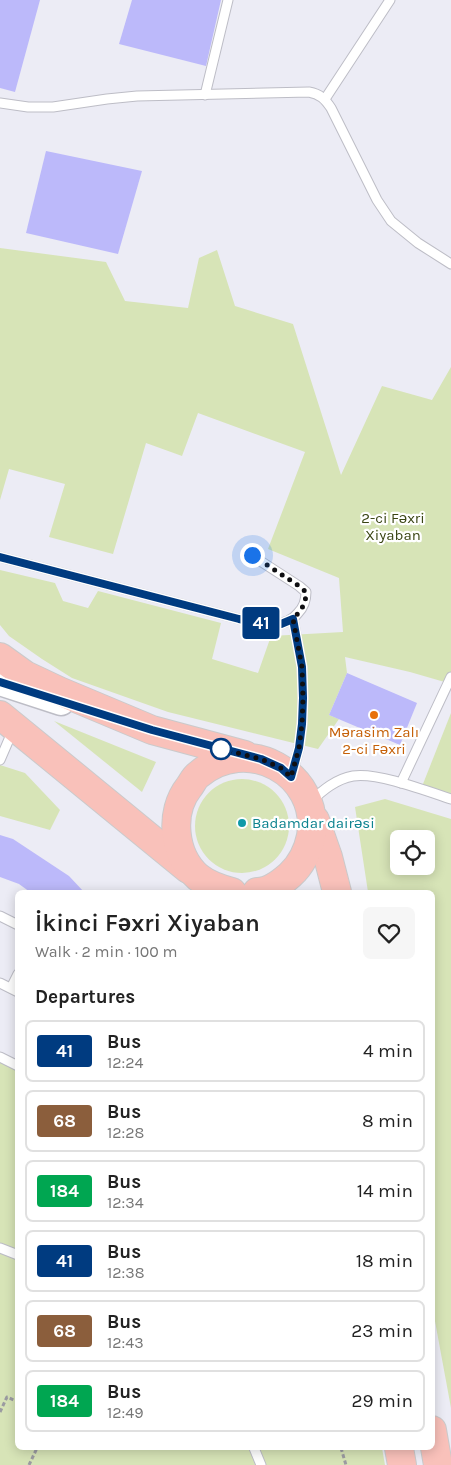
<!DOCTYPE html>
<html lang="en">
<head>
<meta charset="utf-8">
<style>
  :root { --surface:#fff; --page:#f6f6f6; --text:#222; --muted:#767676; --line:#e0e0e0 }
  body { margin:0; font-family:Karla,sans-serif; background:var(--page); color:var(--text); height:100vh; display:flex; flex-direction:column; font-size:19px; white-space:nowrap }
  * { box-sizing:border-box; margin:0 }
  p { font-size:16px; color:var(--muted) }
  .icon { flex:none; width:28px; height:28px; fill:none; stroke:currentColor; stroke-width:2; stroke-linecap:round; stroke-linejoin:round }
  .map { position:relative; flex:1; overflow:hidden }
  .sheet { position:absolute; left:15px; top:890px; width:420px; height:560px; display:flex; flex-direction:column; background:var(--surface); border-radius:8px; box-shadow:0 2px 12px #0003 }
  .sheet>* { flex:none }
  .badge { padding:0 10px; border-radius:4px; font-size:18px; line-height:32px }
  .fabs { position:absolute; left:390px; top:830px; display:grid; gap:10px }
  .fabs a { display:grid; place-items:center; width:45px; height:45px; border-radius:8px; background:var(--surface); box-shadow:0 2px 12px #0003; font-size:25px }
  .you { position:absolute; width:25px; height:25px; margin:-12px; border:4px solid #fff; border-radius:50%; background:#1a73e8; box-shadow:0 0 0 8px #1a73e833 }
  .map>.badge { position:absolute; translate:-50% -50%; box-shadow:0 0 0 2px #fff }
  h2 { padding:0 20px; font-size:19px; line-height:45px }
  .round { display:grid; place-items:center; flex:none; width:52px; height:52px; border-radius:8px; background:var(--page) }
  .headline { display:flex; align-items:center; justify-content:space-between; height:85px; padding:0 20px }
  h1 { font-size:24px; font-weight:600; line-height:38px }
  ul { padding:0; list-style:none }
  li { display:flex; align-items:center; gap:15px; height:62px; margin:0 10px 8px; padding:0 10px; border:2px solid var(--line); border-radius:8px }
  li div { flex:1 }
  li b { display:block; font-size:19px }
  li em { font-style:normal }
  li .badge { min-width:55px; font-weight:700; text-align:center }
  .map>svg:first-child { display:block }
  .green { fill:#d7e4b7; fill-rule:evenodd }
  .building { fill:#bcb9fa }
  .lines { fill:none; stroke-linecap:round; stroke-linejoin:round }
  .lane-casing { stroke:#bdbdc6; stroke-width:11 }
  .secondary-casing { stroke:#bdbdc6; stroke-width:29 }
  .primary-casing { stroke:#cacacb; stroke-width:30 }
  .path { stroke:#9b9ba1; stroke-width:3; stroke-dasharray:4 2.5; stroke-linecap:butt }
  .lane { stroke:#fff; stroke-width:9 }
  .secondary { stroke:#fff; stroke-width:26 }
  .primary { stroke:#f9c1ba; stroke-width:28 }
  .line-casing { stroke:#fff; stroke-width:11 }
  .line { stroke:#003b80; stroke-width:8 }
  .walk { stroke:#0f0f12; stroke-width:5; stroke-dasharray:0 9 }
  .food-dot { fill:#e8710a; stroke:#fff; stroke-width:2 }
  .stop-dot { fill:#fff; stroke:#003b80; stroke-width:2.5 }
  .culture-dot { fill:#0f9aa8; stroke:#fff; stroke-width:2 }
  .labels { text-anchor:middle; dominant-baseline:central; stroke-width:4.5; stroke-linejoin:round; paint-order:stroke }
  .park-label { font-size:15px; fill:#3a4514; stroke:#fff }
  .food-label { font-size:15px; fill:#c56008; stroke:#fff }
  .culture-label { font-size:15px; fill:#0d838f; stroke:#fff; text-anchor:start }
</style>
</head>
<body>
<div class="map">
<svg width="451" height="1465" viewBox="0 0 451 1465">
  <rect width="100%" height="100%" fill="#ececf5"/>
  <!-- green -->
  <g class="green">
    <path d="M0,248L106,262L125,301L188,308L199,258L217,250L235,306L293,324L341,475L382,386L432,400L451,367V687L448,683L410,672L345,657L347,673L329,715L339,719L318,749L168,712L72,678L42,659L9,636L0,625V570L55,583L63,601L88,608L98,591L221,623L212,659L258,673L271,636L343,632L339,578L268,549L305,452L198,413L182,456L146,443L113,554L49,537L65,484L9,469L0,500Z"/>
    <path d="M451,713V798L421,789Z"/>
    <path d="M54,721L156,762L142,792Z"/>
    <path d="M0,765L25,773L60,810L50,830L0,816Z"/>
    <circle cx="242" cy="826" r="47"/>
    <path d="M385,799L451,819V1408L432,1305V892H368L355,807ZM399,839H426V866H399Z"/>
    <path d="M0,1054L18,1063V1448H382L385,1465H0Z"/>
  </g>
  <!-- building -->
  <g class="building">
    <path d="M0,0H40L15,92L0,88Z"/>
    <path d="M132,0H221L206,66L119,44Z"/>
    <path d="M46,151L142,171L118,254L26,233Z"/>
    <path d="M347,673L417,703L400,745L329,715Z"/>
    <path d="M0,835L13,839L69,876L84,892H30L19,884L0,877Z"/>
  </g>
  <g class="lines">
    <!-- lane casing -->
    <g class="lane-casing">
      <g id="lane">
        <path d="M205,95L228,0"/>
        <path d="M325,99L390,0"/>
        <path d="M0,103L28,107H53L107,99L137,96L309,92C320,94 325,99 331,108L377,200L391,221L418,243L451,264"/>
        <path d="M0,557L239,619C258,623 284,631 298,613C304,607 306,600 306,592L299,586L251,555"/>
        <path d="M0,760L13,730"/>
        <path d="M292,774L299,748L302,724L303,697L302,667L293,619"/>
        <path d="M401,783L451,677"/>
        <path d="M310,802C323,790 336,779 353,776C377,772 427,791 451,799"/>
        <path d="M0,916L18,925"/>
        <path d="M0,983L18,992"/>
        <path d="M11,988L18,974"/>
        <path d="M0,1057L18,1066"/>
        <path d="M0,1248L18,1255"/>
        <path d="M254,1448L261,1465"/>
      </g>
    </g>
    <!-- secondary casing -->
    <g class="secondary-casing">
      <path id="secondary" d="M0,682L61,702"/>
    </g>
    <!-- primary casing -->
    <g class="primary-casing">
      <g id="primary">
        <path d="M0,657L25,675L59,691L152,730L245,755"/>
        <path d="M0,715L188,869"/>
        <path d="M315,820L328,857L337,892"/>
        <path d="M232,892C220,889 208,885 198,877C173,855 169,812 189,787C192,783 194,778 198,775C246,733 321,773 311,836C308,851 302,864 290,875C281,883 269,892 257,892"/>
        <path d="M432,1430L438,1465"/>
        <path d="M399,1448L402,1465"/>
      </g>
    </g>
    <!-- path -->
    <g class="path">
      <path d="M0,1412L7,1397L18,1402"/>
      <path d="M341,1448L346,1465"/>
      <path d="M29,1465L37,1448"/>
    </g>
    <!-- lane -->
    <use href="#lane" class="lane"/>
    <!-- secondary -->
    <use href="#secondary" class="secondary"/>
    <!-- primary -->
    <use href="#primary" class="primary"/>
  </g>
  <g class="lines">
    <!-- line casing -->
    <g class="line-casing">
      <path id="line" d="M0,557L239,619L264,624H281L293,619L302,667L303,698L302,724L299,748L291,777L281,768L261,759L152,730L0,682"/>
    </g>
    <!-- line -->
    <use href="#line" class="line"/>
    <!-- walk -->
    <path class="walk" d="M221,749L261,759L281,768L291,777L299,748L302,724L303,698L302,667L293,619C301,610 306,605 306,592L299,586L252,555"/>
  </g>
  <!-- markers -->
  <circle class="food-dot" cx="374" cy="715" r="5"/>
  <circle class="stop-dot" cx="221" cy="749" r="10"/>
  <circle class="culture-dot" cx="242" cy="823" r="5"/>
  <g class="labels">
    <!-- park labels -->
    <g class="park-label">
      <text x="393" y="518">2-ci Fəxri<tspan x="393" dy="17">Xiyaban</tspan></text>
    </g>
    <!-- food labels -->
    <g class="food-label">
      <text x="374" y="732">Mərasim Zalı<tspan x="374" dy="17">2-ci Fəxri</tspan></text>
    </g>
    <!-- culture labels -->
    <g class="culture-label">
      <text x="252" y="823">Badamdar dairəsi</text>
    </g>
  </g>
</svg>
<div class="fabs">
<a><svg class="icon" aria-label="locate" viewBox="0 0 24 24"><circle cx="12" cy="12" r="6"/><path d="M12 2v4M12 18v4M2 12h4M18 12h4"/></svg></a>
</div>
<div class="you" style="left:252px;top:555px"></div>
<b class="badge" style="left:261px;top:623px;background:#003b80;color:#fff">41</b>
<section class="sheet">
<div class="headline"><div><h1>İkinci Fəxri Xiyaban</h1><p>Walk · 2 min · 100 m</p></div><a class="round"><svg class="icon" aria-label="heart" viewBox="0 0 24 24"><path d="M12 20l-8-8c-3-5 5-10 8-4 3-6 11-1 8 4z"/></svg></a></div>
<h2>Departures</h2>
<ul>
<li><span class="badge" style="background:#003b80;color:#fff">41</span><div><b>Bus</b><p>12:24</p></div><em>4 min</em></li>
<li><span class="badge" style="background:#8b5e3c;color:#fff">68</span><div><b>Bus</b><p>12:28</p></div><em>8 min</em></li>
<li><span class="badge" style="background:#00a651;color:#fff">184</span><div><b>Bus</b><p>12:34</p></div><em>14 min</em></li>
<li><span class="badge" style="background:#003b80;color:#fff">41</span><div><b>Bus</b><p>12:38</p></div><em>18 min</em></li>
<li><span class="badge" style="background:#8b5e3c;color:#fff">68</span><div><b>Bus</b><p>12:43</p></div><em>23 min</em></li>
<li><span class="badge" style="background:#00a651;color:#fff">184</span><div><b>Bus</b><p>12:49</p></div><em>29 min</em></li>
</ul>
</section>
</div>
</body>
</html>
